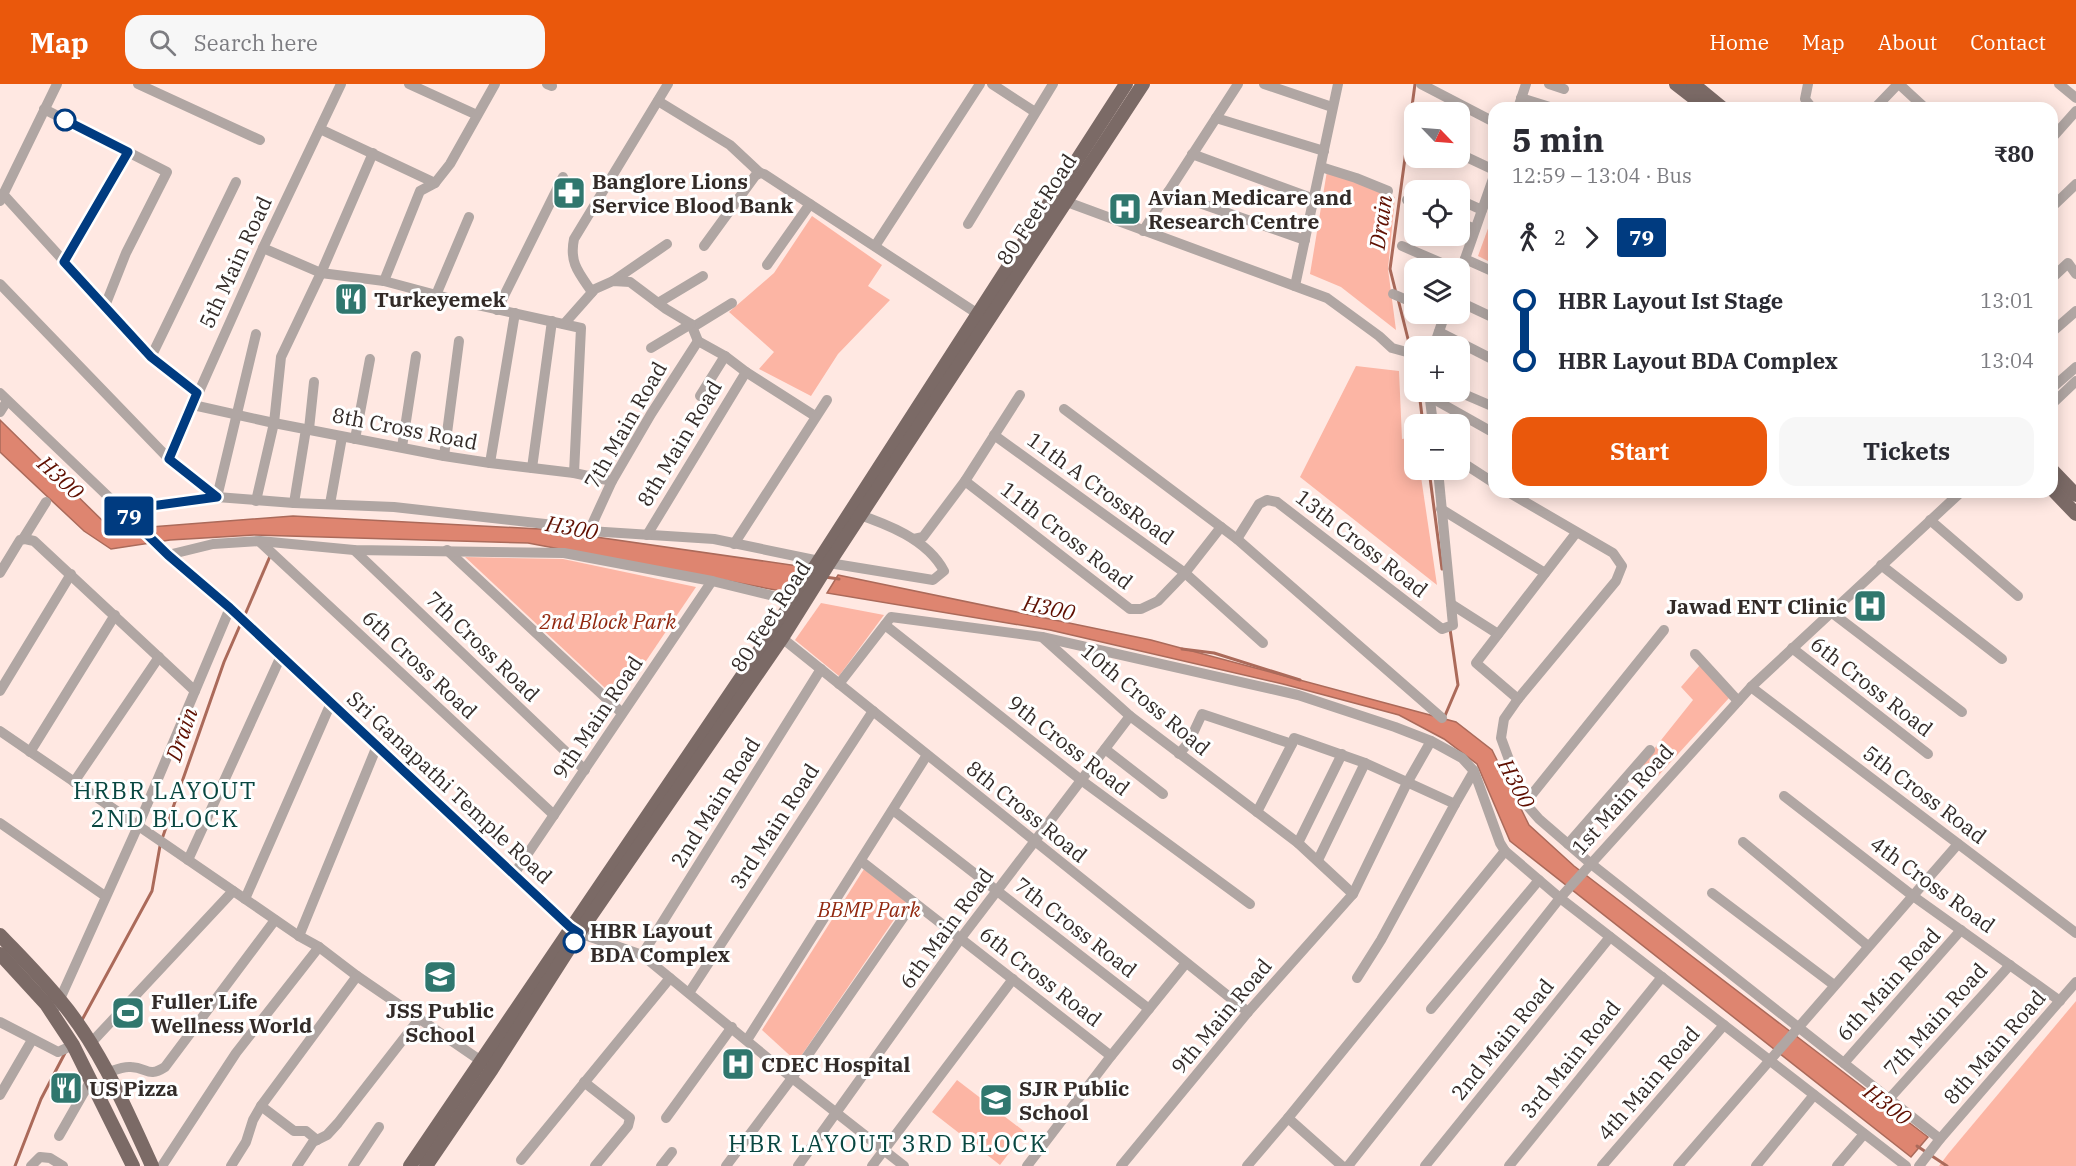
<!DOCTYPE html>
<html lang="en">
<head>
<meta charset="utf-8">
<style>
  :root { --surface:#fff; --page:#f7f7f7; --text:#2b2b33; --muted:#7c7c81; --accent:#ea580c }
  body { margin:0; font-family:"IBM Plex Serif",serif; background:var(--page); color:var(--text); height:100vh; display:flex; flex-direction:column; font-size:22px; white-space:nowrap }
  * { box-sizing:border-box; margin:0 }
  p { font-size:20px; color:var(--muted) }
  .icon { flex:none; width:33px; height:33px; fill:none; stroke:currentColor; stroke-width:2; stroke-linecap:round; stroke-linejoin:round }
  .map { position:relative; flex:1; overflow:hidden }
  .panel { position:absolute; left:1488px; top:18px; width:570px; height:396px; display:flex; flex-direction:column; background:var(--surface); border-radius:18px; box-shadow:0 3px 15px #0003 }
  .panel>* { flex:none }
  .badge { padding:0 12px; border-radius:4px; font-size:21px; line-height:39px }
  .needle { width:39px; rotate:115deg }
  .buttons { position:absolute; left:1404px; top:18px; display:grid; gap:12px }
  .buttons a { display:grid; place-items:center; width:66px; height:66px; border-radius:12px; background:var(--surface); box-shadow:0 3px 15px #0003; font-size:30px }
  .map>.badge { position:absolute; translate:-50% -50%; box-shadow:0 0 0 3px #fff }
  .legs { display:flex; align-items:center; gap:9px; height:66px; padding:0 24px; font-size:20px }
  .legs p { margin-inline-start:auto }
  .headline { display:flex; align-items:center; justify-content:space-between; height:102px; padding:0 24px }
  h1 { font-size:33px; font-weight:700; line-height:45px }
  .action { display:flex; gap:12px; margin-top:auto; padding:12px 24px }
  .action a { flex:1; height:69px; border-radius:18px; background:var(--accent); color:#fff; font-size:24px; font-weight:700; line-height:69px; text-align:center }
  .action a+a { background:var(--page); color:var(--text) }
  ul { padding:0 24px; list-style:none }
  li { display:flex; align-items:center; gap:21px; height:60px; font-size:22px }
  li i { display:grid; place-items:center; width:9px; height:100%; margin:0 8px; background:currentColor }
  li i::after { content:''; width:15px; height:15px; margin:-8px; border:4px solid; border-radius:50%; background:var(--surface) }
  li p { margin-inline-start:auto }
  li:first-child i { background:linear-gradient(#0000 50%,currentColor 0) }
  li:last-child i { background:linear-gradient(currentColor 50%,#0000 0) }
  header { display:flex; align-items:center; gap:36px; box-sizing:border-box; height:84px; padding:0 30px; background:var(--accent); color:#fff }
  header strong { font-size:28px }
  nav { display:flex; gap:33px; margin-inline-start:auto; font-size:21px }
  .search { width:420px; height:54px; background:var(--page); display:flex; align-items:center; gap:15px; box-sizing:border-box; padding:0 21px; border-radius:18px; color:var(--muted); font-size:22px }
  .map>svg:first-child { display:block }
  .green { fill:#fcb5a4 }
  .water { fill:#de8570; stroke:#ab6a5a; stroke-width:1.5 }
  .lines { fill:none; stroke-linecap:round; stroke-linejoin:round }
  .stream { stroke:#ab6a5a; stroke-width:3 }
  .minor { stroke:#b0a6a3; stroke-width:10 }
  .major { stroke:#7b6a66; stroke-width:14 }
  .line-1-casing { stroke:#fff; stroke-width:14 }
  .line-1 { stroke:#003b80; stroke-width:9 }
  .stop-1-dot { fill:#fff; stroke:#003b80; stroke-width:3 }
  .labels { text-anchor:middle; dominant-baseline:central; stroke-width:6; stroke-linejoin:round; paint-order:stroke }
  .poi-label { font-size:21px; font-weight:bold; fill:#332b28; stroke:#fff; text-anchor:start }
  .street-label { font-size:21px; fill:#332b28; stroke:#fff }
  .park-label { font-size:21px; font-style:italic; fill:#922910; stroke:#fff }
  .stop-label { font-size:21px; font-weight:bold; fill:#332b28; stroke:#fff; text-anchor:start }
  .water-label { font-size:22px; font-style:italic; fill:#5f0f00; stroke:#fff }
  .quarter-label { font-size:24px; letter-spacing:1.5px; fill:#094741; stroke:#fff }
</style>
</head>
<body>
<header>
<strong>Map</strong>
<div class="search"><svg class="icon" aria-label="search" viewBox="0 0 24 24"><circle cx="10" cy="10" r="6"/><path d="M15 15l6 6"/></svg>Search here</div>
<nav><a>Home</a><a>Map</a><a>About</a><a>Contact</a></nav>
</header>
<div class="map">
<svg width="2076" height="1082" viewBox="0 0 2076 1082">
  <rect width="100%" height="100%" fill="#ffe8e2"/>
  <!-- green -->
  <g class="green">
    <path d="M1327,87L1395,113L1388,185L1396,246L1341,203L1310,190Z"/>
    <path d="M1494,128V180L1478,172Z"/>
    <path d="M812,132L882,181L868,202L890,216L838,270L811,312L759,285L774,268L729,228L774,189Z"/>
    <path d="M1356,282L1399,287L1402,355L1414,353V386H1420L1437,501L1300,393Z"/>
    <path d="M465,473L563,475L696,503L619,617Z"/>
    <path d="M821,519L884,531L839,592L795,556Z"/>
    <path d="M1700,581L1729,614L1658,692L1642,680L1693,616L1681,603Z"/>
    <path d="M864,785L906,818L797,978L762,946Z"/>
    <path d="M2076,917V1082H1939L1948,1070Z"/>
    <path d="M957,996L1025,1048L1000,1081L932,1028Z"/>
  </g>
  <!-- water -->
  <g class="water">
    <path d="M0,336L112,446L293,432L540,445L805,483L786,508L528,459L254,451L170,456L111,465L84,447L0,368Z"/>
    <path d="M838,491L1151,556L1456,638L1492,666L1529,741L1574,782L1928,1053L1911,1073L1510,757L1477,680L1444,655L1399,631L1283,600L1050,546L827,509Z"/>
  </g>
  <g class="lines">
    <!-- stream -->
    <g class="stream">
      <path d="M1396,209L1390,185L1415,0"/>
      <path d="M1398,215L1411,267"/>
      <path d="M1419,308L1423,340"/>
      <path d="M1429,386L1442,485"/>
      <path d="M825,493L839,495"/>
      <path d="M244,533L271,470"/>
      <path d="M1182,565L1214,569L1300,596"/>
      <path d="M1444,634L1458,601L1450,545"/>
      <path d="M162,755L224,578L241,539"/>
      <path d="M82,936L152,807L160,762"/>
      <path d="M1917,1062L1947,1082"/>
      <path d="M15,1082L41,1015L65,969"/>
    </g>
    <!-- minor -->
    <g class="minor">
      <path d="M138,0L260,56"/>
      <path d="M409,0L477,31"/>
      <path d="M547,0L552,2"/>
      <path d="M992,0L1035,28"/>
      <path d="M1264,0L1332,23"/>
      <path d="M1421,0L1494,38"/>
      <path d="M1549,0L1564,5"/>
      <path d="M1808,0L1805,15L1812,24"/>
      <path d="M1899,0L1925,24"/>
      <path d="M2059,0L2076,14"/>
      <path d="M1521,14L1553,24"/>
      <path d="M658,17L730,61L760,89"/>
      <path d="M1518,24L1526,0"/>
      <path d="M1875,24L1898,0"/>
      <path d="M44,25L167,88L126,169L105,222"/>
      <path d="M1216,34L1324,67"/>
      <path d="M320,45L435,99"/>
      <path d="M2052,54L2076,27"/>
      <path d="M1192,70L1314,115"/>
      <path d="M1460,70L1494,86"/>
      <path d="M1321,83L1356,94L1388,107"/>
      <path d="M1168,108L1305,156"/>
      <path d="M3,110L151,273L197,309"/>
      <path d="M1407,116L1414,119"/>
      <path d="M1460,116L1482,126"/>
      <path d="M0,117L57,0"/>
      <path d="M1067,118L1327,214L1379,252L1392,264L1414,270"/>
      <path d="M2052,123L2076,100"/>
      <path d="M1460,139L1475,145"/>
      <path d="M968,140L1053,0"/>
      <path d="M1143,147L1238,0"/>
      <path d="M704,162L755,92L760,89L764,90L978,230"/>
      <path d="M875,162L980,0"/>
      <path d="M1402,162L1453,184"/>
      <path d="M263,164L321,189L384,197L455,216L581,244L574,389"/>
      <path d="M1465,175L1494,188"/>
      <path d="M64,178L128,68"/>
      <path d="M767,181L810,120"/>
      <path d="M1460,189L1494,92"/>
      <path d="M2052,194L2068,179L2076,190"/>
      <path d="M384,197L420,107L435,99L450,80L495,0"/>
      <path d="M613,197L667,160"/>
      <path d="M0,200L169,375L217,413L256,250"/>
      <path d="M1295,202L1338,0"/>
      <path d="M592,208C579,189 569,179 574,155L668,0"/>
      <path d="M1393,210L1414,219"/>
      <path d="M436,211L469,133"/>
      <path d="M1460,218L1494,234"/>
      <path d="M658,219L703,192"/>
      <path d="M497,226L563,93"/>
      <path d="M564,240L595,205L613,197L630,198L666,225L691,240L698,257L725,272L746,288L815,332"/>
      <path d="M693,243L732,219"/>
      <path d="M1439,248L1494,276"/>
      <path d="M2052,248L2076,227"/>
      <path d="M1434,262L1445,230"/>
      <path d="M651,264L691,240"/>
      <path d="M151,273L236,98"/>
      <path d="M2052,304L2076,283"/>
      <path d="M1429,308L1433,340"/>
      <path d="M1459,308L1494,323"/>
      <path d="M0,309L163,465L230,524L570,843L579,849L642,871L792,994L904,1082"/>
      <path d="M700,312L725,272"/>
      <path d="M1430,313L1494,349"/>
      <path d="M2052,320L2076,297"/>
      <path d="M193,321L274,339L444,372L490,379L574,389L612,397"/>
      <path d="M1064,325L1237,455L1442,634"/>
      <path d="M0,328L7,317"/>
      <path d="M309,345L314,298"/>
      <path d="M994,351L1185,489L1263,559"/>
      <path d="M355,355L370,275"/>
      <path d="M402,363L416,272"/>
      <path d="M444,372L459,257"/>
      <path d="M169,375L263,164L341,0"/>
      <path d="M1460,377L1494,399"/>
      <path d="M490,379L515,229"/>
      <path d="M532,384L552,237"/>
      <path d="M965,397L1130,525H1141L1158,517L1185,489L1221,443"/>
      <path d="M1508,408L1613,469L1622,482L1616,497L1518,615L1504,635L1501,654L1525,719L1539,735L1590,779L1940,1055"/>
      <path d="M256,417L274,339L281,273L321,189L373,69"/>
      <path d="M294,419L306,345"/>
      <path d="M330,420L342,353"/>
      <path d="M1441,425L1545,489"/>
      <path d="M122,426L217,413L294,419L394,423L563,442L589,447L714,455L829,479L933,496L944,487C927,455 887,440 854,429"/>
      <path d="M1930,436L2018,512"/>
      <path d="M589,447L612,397L651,330L698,257"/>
      <path d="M647,451L746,288"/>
      <path d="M23,455L46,418"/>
      <path d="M914,455L923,453L965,397L1020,311"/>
      <path d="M1237,455L1259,420L1267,416L1277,418L1442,545L1453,541L1438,386"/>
      <path d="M260,458L554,731"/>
      <path d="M734,460L827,316"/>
      <path d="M354,466L585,686"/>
      <path d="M447,466L622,629"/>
      <path d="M168,471L213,460L260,457L354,466L564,469L712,497L798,518"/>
      <path d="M1881,481L2002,575"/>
      <path d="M0,489L20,456L25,455L34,457L195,607"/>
      <path d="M1451,520L1498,550"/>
      <path d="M1831,528L1962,628"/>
      <path d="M885,541L1081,696L1250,820"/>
      <path d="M1042,553L1298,611L1395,643L1431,657L1462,674L1474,687"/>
      <path d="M782,554L1248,928"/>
      <path d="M1792,564L1928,670"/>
      <path d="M1695,570L1738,617"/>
      <path d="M839,600L891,533L1042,553L1130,632L1298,759L1353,810"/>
      <path d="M1751,603L2076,849"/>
      <path d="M0,607L71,490"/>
      <path d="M1518,615L1476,579L1576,449"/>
      <path d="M0,647L299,852L319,863L357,892L487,981"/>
      <path d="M1105,665L1163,710"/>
      <path d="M30,668L115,531"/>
      <path d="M1179,670L1189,658L1202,630L1292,660L1294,654L1365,679L1455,720L1381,856L1357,894"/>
      <path d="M74,698L159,573"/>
      <path d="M1784,712L1913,812L2060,917"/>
      <path d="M1525,719L1664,546"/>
      <path d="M1455,720L1474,687L1500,759L1505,767L1560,814L1906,1082"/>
      <path d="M893,726L1149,925"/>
      <path d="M1257,728L1292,660"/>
      <path d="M0,739L105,812"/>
      <path d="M1743,758L1868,862"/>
      <path d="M1298,759L1342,670"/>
      <path d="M1568,760L1650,666"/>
      <path d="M188,776L281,572"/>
      <path d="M1318,776L1365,679"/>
      <path d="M861,777L1111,972"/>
      <path d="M514,790L712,497"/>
      <path d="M1712,809L1834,901"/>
      <path d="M245,815L331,619"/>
      <path d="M299,852L377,662"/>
      <path d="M642,871L821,585"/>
      <path d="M689,909L873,627"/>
      <path d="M1431,925L1539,796"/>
      <path d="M52,929L60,915L138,742L230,524"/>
      <path d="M0,938L58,968L73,961"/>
      <path d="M747,956L927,671"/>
      <path d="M91,959L233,807"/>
      <path d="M1844,979L1961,846"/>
      <path d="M106,989C115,986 123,982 131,983C148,984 148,994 165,983L275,836"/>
      <path d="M584,998L630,1034L628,1042L595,1082"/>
      <path d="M0,1011L32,956"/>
      <path d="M1889,1015L2010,881"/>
      <path d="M261,1022L294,1047H306L317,1056"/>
      <path d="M666,1034L732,943"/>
      <path d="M1288,1034L1505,767"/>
      <path d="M59,1052L91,996"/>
      <path d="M521,1076L670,894"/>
      <path d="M31,1082L40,1073L50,1074L63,1082"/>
      <path d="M162,1082L236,969L319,863"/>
      <path d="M231,1082L246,1058L253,1036L261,1022L357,892"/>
      <path d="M297,1082L313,1058L327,1051L338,1039L419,935"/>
      <path d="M353,1082L379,1043"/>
      <path d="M661,1082L672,1068"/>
      <path d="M726,1082L792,994L914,818"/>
      <path d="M798,1082L961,854L1130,632"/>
      <path d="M872,1082L1013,895"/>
      <path d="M1027,1082L1111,972L1186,879"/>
      <path d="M1121,1082L1248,928L1353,810L1407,699L1431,657"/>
      <path d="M1247,1082L1288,1034L1342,1082"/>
      <path d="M1348,1082L1560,814L1751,603L1961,408"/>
      <path d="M1425,1082L1610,853"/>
      <path d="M1509,1082L1662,893"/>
      <path d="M1602,1082L1724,941"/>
      <path d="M1678,1082L1958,760"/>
      <path d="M1756,1082L1814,1011"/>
      <path d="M1837,1082L1864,1050"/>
      <path d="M1919,1082L1940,1055L2076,898"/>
    </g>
    <!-- major -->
    <g class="major">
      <path d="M1676,0L1707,24"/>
      <path d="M1693,0L1722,24"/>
      <path d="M2052,386L2076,411"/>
      <path d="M2052,405L2076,430"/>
      <path d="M0,851C20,872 41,893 59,915C100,963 126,1025 152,1082"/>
      <path d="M0,870L46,920L73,961L133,1082"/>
      <path d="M410,1082L793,517L1126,0"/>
      <path d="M426,1082L492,985L579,849L782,554L829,479L1143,0"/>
    </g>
  </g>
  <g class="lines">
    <!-- line-1 casing -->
    <g class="line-1-casing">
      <path id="line-1" d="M65,36L128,68L64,178L151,273L197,309L169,375L217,413L122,426L168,471L230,524L570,843L579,849L574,858"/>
    </g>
    <!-- line-1 -->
    <use href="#line-1" class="line-1"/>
  </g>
  <!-- icons -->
  <defs>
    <g id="pharmacy-square" transform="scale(1.725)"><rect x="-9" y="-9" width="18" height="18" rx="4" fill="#30776e" stroke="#fff"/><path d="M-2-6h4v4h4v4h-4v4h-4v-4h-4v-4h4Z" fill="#fff"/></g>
    <g id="hospital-square" transform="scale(1.725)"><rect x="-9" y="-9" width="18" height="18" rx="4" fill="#30776e" stroke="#fff"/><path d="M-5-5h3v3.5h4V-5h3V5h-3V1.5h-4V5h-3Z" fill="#fff"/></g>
    <g id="restaurant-square" transform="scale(1.725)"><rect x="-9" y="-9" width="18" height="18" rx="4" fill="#30776e" stroke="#fff"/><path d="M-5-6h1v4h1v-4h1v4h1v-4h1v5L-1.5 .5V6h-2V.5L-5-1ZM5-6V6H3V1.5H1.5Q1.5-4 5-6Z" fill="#fff"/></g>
    <g id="school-square" transform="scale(1.725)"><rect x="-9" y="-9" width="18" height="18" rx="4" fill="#30776e" stroke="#fff"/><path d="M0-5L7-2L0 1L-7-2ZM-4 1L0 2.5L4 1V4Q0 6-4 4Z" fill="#fff"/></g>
    <g id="stadium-square" transform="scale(1.725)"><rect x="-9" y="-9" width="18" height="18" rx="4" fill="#30776e" stroke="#fff"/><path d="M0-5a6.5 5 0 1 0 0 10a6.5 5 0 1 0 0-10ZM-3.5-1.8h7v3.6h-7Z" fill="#fff"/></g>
  </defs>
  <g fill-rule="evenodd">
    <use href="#pharmacy-square" x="569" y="109"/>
    <use href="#hospital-square" x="1125" y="125"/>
    <use href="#restaurant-square" x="351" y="215"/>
    <use href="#hospital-square" x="1870" y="522"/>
    <use href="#school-square" x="440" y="893"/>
    <use href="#stadium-square" x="128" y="929"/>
    <use href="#hospital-square" x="738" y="980"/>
    <use href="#restaurant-square" x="66" y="1004"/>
    <use href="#school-square" x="996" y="1016"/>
  </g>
  <!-- markers -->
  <g class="stop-1-dot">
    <circle cx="65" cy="36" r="10"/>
    <circle cx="574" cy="858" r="10"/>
  </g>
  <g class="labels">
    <!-- poi labels -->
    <g class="poi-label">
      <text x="592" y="97">Banglore Lions<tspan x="592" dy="24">Service Blood Bank</tspan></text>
      <text x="1148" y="113">Avian Medicare and<tspan x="1148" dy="24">Research Centre</tspan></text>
      <text x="374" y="215">Turkeyemek</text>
      <text x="1847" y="522" text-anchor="end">Jawad ENT Clinic</text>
      <text x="151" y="917">Fuller Life<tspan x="151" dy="24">Wellness World</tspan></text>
      <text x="440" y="926" text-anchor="middle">JSS Public<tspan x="440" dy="24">School</tspan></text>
      <text x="761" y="980">CDEC Hospital</text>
      <text x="89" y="1004">US Pizza</text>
      <text x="1019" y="1004">SJR Public<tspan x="1019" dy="24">School</tspan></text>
    </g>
    <!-- street labels -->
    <g class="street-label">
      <text transform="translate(1036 125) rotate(-57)">80 Feet Road</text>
      <text transform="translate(235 178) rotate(-65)">5th Main Road</text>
      <text transform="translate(625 341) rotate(-60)">7th Main Road</text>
      <text transform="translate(405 344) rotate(11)">8th Cross Road</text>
      <text transform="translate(679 359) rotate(-59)">8th Main Road</text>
      <text transform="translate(1101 404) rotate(36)">11th A CrossRoad</text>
      <text transform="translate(1067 451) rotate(38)">11th Cross Road</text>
      <text transform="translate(1362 459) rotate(38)">13th Cross Road</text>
      <text transform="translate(770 532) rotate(-57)">80 Feet Road</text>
      <text transform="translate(483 562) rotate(44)">7th Cross Road</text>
      <text transform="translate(420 580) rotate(43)">6th Cross Road</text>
      <text transform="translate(1872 602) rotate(38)">6th Cross Road</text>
      <text transform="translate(1146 615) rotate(40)">10th Cross Road</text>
      <text transform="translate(597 633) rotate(-56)">9th Main Road</text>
      <text transform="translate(1069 661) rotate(38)">9th Cross Road</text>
      <text transform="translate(450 703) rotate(43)">Sri Ganapathi Temple Road</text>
      <text transform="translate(1925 710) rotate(37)">5th Cross Road</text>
      <text transform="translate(1622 715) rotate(-48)">1st Main Road</text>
      <text transform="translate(715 718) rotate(-58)">2nd Main Road</text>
      <text transform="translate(1027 727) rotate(39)">8th Cross Road</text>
      <text transform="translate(774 742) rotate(-57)">3rd Main Road</text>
      <text transform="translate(1933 800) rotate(36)">4th Cross Road</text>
      <text transform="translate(1076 843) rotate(38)">7th Cross Road</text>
      <text transform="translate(946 844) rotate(-54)">6th Main Road</text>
      <text transform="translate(1041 892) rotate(38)">6th Cross Road</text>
      <text transform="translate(1888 900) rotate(-48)">6th Main Road</text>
      <text transform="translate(1221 932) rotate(-50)">9th Main Road</text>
      <text transform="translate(1935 935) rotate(-48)">7th Main Road</text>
      <text transform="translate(1502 955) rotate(-51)">2nd Main Road</text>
      <text transform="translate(1994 963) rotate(-49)">8th Main Road</text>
      <text transform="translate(1570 975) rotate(-51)">3rd Main Road</text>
      <text transform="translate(1648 999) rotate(-49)">4th Main Road</text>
    </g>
    <!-- park labels -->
    <g class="park-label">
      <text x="608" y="537">2nd Block Park</text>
      <text x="869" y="825">BBMP Park</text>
    </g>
    <!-- stop labels -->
    <g class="stop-label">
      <text x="590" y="846">HBR Layout<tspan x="590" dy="24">BDA Complex</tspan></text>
    </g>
    <!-- water labels -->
    <g class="water-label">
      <text transform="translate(1380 138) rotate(-82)">Drain</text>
      <text transform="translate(61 393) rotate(42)">H300</text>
      <text transform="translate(572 443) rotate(10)">H300</text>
      <text transform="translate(1049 523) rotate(12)">H300</text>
      <text transform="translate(181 650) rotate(-71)">Drain</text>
      <text transform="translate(1517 699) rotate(62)">H300</text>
      <text transform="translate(1888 1020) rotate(37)">H300</text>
    </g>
    <!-- quarter labels -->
    <g class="quarter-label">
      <text x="165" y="706">HRBR LAYOUT<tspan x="165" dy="28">2ND BLOCK</tspan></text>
      <text x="888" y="1059">HBR LAYOUT 3RD BLOCK</text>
    </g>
  </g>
</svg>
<div class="buttons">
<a><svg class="needle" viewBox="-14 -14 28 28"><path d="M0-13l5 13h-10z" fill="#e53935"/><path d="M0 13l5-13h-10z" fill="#7c7c81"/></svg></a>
<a><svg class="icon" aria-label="locate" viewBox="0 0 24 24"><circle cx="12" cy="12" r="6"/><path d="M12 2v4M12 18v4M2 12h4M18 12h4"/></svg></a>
<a><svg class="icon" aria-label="layers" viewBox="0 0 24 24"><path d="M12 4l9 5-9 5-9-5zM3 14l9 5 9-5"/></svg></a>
<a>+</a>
<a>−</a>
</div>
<b class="badge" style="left:129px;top:432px;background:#003b80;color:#fff">79</b>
<section class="panel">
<div class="headline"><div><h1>5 min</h1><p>12:59 – 13:04 · Bus</p></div><b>₹80</b></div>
<div class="legs"><svg class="icon" aria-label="walk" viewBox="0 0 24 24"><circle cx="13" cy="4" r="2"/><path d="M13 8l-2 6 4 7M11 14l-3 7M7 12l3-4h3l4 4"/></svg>2<svg class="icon" aria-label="forward" viewBox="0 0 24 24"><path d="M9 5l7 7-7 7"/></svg><b class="badge" style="background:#003b80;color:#fff">79</b></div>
<ul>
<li><i style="color:#003b80"></i><b>HBR Layout Ist Stage</b><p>13:01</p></li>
<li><i style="color:#003b80"></i><b>HBR Layout BDA Complex</b><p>13:04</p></li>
</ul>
<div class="action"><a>Start</a><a>Tickets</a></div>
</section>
</div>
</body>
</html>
